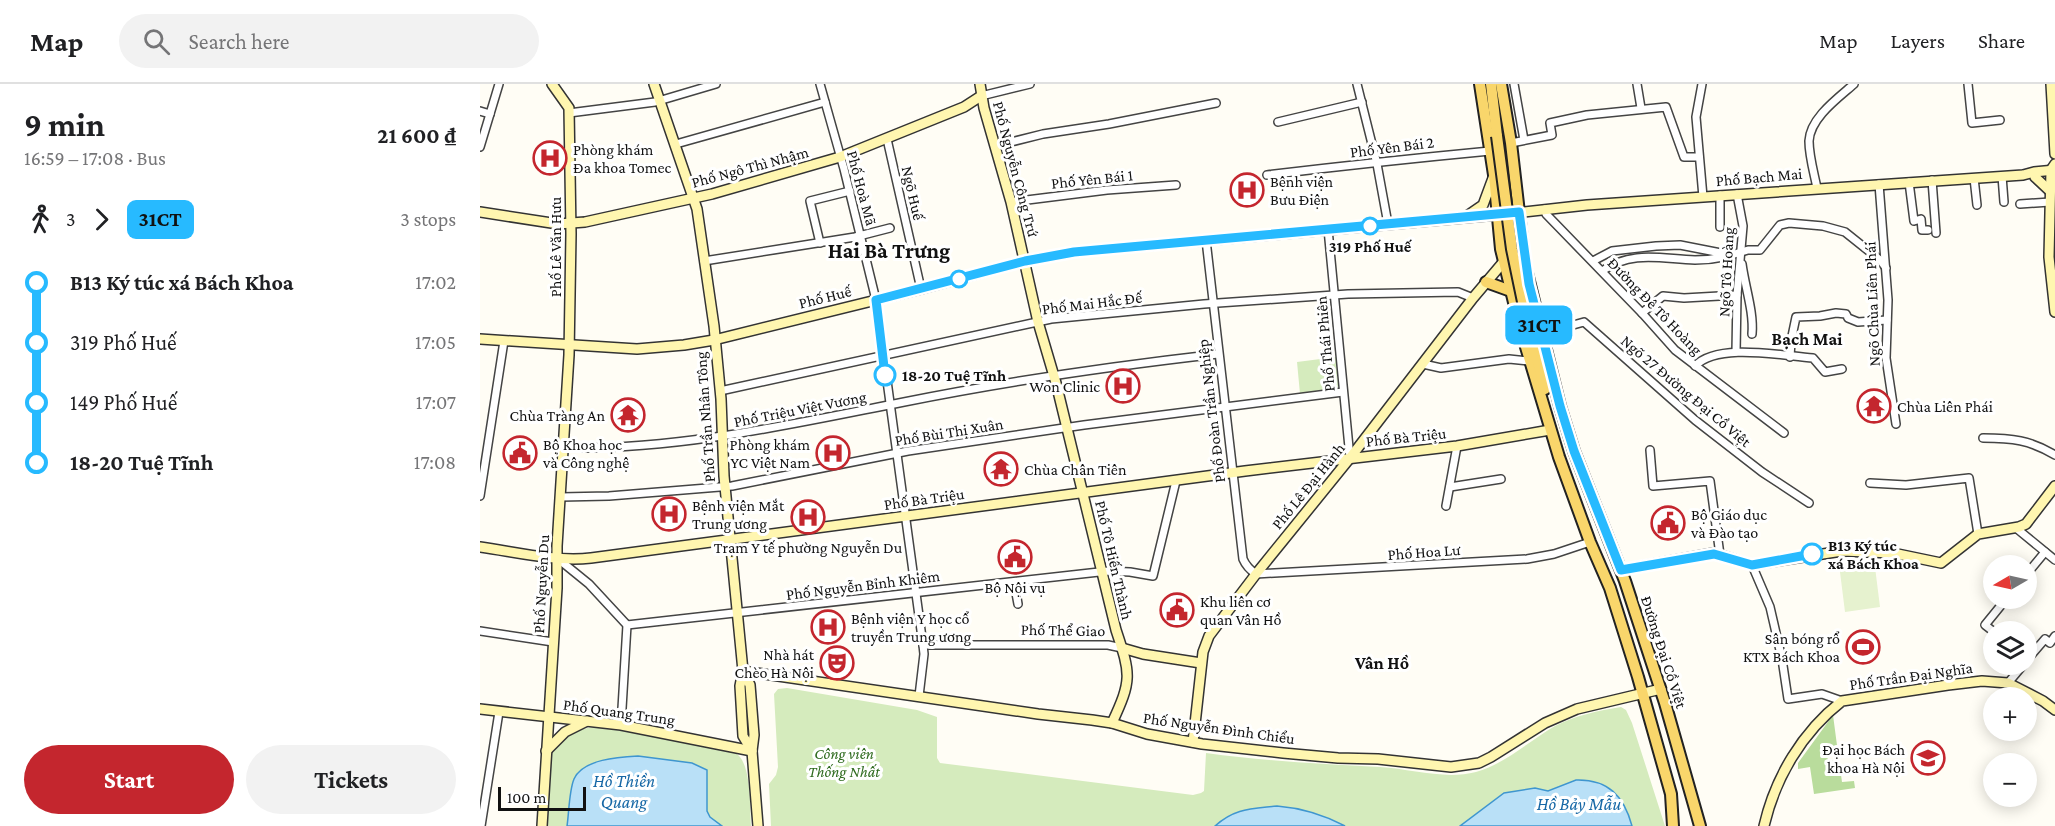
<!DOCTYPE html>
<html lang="en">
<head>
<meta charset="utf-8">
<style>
  :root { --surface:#fff; --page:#f2f2f2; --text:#202124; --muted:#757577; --line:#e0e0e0; --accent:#c4262e }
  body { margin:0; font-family:"Crimson Pro",serif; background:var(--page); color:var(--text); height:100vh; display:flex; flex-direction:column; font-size:22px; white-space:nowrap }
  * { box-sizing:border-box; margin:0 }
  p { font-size:20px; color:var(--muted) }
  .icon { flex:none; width:33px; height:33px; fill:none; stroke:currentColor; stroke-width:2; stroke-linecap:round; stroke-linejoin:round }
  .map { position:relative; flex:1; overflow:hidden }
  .details { display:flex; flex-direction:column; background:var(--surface); width:480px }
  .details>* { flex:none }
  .badge { padding:0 12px; border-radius:9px; font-size:21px; line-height:39px }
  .needle { width:39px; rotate:261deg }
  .tools { position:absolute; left:1503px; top:471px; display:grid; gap:12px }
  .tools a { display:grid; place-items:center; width:54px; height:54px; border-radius:50%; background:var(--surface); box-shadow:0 3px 15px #0003; font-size:30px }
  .scale { position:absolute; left:18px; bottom:15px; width:88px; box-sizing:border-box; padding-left:6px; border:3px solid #111; border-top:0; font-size:16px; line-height:21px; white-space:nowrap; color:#111; -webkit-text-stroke:4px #fff; paint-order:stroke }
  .map>.badge { position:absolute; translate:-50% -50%; box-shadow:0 0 0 3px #fff }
  .legs { display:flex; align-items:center; gap:9px; height:66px; padding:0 24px; font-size:20px }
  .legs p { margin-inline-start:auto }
  .summary { display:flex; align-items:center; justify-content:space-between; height:102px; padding:0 24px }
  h1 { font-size:33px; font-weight:700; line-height:45px }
  .primary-button { display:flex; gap:12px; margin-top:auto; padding:12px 24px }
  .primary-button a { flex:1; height:69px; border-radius:36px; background:var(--accent); color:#fff; font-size:24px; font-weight:700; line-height:69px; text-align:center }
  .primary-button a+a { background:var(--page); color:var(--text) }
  ul { padding:0 24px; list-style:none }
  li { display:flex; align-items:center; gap:21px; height:60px; font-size:22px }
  li i { display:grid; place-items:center; width:9px; height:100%; margin:0 8px; background:currentColor }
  li i::after { content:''; width:15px; height:15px; margin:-8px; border:4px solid; border-radius:50%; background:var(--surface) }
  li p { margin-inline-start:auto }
  li:first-child i { background:linear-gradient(#0000 50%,currentColor 0) }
  li:last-child i { background:linear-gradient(currentColor 50%,#0000 0) }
  header { display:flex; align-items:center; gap:36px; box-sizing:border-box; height:84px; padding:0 30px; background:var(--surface); border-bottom:2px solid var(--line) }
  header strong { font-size:28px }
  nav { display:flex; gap:33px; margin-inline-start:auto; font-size:21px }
  .search { width:420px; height:54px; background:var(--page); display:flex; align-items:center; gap:15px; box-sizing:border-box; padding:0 21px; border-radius:33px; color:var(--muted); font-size:22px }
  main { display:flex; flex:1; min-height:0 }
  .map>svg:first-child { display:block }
  .green { fill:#d5ebbd }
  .forest { fill:#b9dc9c }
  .pitch { fill:#e6f2cf }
  .water { fill:#b9e0f7; stroke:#3f96cf; stroke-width:1.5 }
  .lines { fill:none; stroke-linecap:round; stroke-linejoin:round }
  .street-casing { stroke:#444; stroke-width:10 }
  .secondary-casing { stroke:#333; stroke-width:12 }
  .primary-casing { stroke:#222; stroke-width:14 }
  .street { stroke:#fff; stroke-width:7 }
  .secondary { stroke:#fff6b0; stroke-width:9 }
  .primary { stroke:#f9d66b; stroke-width:10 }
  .primary-bridge-casing { stroke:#222; stroke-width:14; stroke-linecap:butt }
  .primary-bridge { stroke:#f9d66b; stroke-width:10 }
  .line-1-casing { stroke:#fff; stroke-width:14 }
  .line-1 { stroke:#27baff; stroke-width:9 }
  .stop-1-dot { fill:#fff; stroke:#27baff; stroke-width:3 }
  .labels { text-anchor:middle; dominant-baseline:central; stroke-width:6; stroke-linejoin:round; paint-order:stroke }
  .street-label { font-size:16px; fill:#111; stroke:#fff }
  .poi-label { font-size:16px; fill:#111; stroke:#fff; text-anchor:start }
  .stop-label { font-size:16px; font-weight:bold; fill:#111; stroke:#fff; text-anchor:start }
  .park-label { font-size:16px; font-style:italic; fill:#2f6b1f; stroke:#fff }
  .neighbourhood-label { font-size:18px; font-weight:bold; fill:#111; stroke:#fff }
  .water-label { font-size:18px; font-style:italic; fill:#1768a6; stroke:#fff }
  .district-label { font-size:22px; font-weight:bold; fill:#111; stroke:#fff }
</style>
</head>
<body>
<header>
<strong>Map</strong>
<div class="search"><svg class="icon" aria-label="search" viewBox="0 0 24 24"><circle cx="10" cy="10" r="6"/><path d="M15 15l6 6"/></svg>Search here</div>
<nav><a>Map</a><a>Layers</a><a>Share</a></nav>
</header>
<main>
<section class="details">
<div class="summary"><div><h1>9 min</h1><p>16:59 – 17:08 · Bus</p></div><b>21 600 ₫</b></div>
<div class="legs"><svg class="icon" aria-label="walk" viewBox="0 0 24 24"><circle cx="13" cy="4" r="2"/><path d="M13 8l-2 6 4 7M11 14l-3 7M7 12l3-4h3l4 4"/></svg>3<svg class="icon" aria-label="forward" viewBox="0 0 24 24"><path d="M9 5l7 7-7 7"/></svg><b class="badge" style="background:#27baff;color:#111">31CT</b><p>3 stops</p></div>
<ul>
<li><i style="color:#27baff"></i><b>B13 Ký túc xá Bách Khoa</b><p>17:02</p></li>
<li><i style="color:#27baff"></i><span>319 Phố Huế</span><p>17:05</p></li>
<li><i style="color:#27baff"></i><span>149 Phố Huế</span><p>17:07</p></li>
<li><i style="color:#27baff"></i><b>18-20 Tuệ Tĩnh</b><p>17:08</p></li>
</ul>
<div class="primary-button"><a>Start</a><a>Tickets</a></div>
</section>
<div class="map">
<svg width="1575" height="742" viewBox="0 0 1575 742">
  <rect width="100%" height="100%" fill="#fffdf5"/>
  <!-- green -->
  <g class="green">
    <path d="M856,273L858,303L851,306L820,310L817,278Z"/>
    <path d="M307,604L437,626L457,633V674L460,679L713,711L721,709L724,707L726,669C784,677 842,680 900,683C932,685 965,696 996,688C1025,680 1049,657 1075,642C1096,631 1118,627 1141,623L1146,626L1152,639L1185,742H291L289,700L296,691L298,683L294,610L298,605Z"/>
    <path d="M114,643L147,645L247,664C252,667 259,670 262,676C271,692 270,724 271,742H66L70,676C77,653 93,646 114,643Z"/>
  </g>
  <!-- forest -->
  <path class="forest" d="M1353,631L1358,669L1347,671L1348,677L1359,676L1362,698L1374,697L1375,704L1334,710L1330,683L1318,685V679Z"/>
  <!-- pitch -->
  <g class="pitch">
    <path d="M1394,475L1400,523L1365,528L1359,480Z"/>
    <path d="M1388,550L1392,575L1377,577L1374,552Z"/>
  </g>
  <!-- water -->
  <g class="water">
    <path d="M158,672L212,679L227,686V727L230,733L242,742H87C89,729 89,707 94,695C103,675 139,673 158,672Z"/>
    <path d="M1096,696C1128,695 1144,712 1152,742H980L1024,709L1055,704L1068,707Z"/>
    <path d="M797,722C822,724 842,730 865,742H735C755,724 771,725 797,722Z"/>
  </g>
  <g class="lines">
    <!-- street casing -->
    <g class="street-casing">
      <g id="street">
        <path d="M340,0L364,85L396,216L443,561L444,570L439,612"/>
        <path d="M877,0L897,80L908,140"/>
        <path d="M1034,0L1044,56"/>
        <path d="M1157,0L1161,24"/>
        <path d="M1222,0L1216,33L1223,113"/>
        <path d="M1488,0L1492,39L1520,36"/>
        <path d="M501,12L550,0"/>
        <path d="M0,27L10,30"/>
        <path d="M89,29L175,18L236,0"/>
        <path d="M798,38L882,18"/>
        <path d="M407,55L441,205"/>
        <path d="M1031,59L1072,51L1070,39L1107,31L1186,23L1204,73H1219"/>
        <path d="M196,60L345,18"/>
        <path d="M515,62L563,50L629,40L736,19"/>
        <path d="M0,63L19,0"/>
        <path d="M787,91C862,82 936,74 1010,67"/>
        <path d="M1522,92L1524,118"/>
        <path d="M1494,94L1497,121"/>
        <path d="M1452,96L1456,149"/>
        <path d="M1429,98L1434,137L1441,135L1442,146H1448"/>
        <path d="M1399,100L1408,216L1406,274L1416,340"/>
        <path d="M1337,104C1334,89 1329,72 1329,57C1330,34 1358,14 1374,0"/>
        <path d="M1240,111V143"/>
        <path d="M531,118L627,106L696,101"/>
        <path d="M1540,120L1570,118"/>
        <path d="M1065,125L1066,130L1162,229L1195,266L1304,349"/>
        <path d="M848,145L870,374"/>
        <path d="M726,156L763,475C766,482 770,486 776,490L1047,475L1074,470L1110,458"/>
        <path d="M340,159L330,117L370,107"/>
        <path d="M224,177L375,153L410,144"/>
        <path d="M1113,177L1132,167L1176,162L1200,161L1251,171L1268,166H1280L1300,141L1309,139L1343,142L1365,148L1400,176L1406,184"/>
        <path d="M1262,180C1265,203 1274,228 1272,250"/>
        <path d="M1122,187C1152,166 1181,175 1215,176C1224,176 1234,175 1243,173"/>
        <path d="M1162,229L1183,212L1204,214L1257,211"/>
        <path d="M1061,250L1104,238L1215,336L1282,388L1329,419"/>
        <path d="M1256,268L1257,211L1263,142L1257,110"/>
        <path d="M1310,273L1311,257L1316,233L1340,232L1356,229L1366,230L1368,234L1378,238L1407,236"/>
        <path d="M943,280L961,284L1029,275L1049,277"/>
        <path d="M1215,282C1238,258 1302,272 1333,274L1345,288L1362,285"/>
        <path d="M240,307L571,235L724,220L868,210L978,208L993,214"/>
        <path d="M1503,354C1532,354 1550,356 1575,371"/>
        <path d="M84,364C199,366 312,340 424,318C528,297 633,282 738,270"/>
        <path d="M1170,366L1173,402L1230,397L1240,471"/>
        <path d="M1390,399L1426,401L1489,394L1498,450"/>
        <path d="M970,403L1021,395"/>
        <path d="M0,412L24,257"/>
        <path d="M81,413L129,412L252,402L428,367L604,341L863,308"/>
        <path d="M966,422L977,362"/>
        <path d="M1536,444L1575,476"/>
        <path d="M77,474L109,500L147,541L141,641"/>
        <path d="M1272,481L1290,523L1302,575L1308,615L1342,610L1362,617"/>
        <path d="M1546,491L1565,468"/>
        <path d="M534,498L538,520"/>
        <path d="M147,541L628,487L650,488L673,492L696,397"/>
        <path d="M0,547L73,558"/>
        <path d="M1514,548L1505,541L1527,514"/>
        <path d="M443,561H628L642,564"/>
        <path d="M1546,577L1565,555L1570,559L1575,552"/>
        <path d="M1528,599L1544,580"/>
        <path d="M1,742L19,628"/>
      </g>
    </g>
    <!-- secondary casing -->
    <g class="secondary-casing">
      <g id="secondary">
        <path d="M174,0L217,125L234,242L241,315L244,392L263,587L260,602L263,652L272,667"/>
        <path d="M500,0L504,24L531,118L558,238L576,299L636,546C651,591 652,596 632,639"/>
        <path d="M1571,0L1575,70"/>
        <path d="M1575,80L1571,86L1569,173L1575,228"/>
        <path d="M1555,93L1570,107"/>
        <path d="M0,128L78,140L105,138L232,110L360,73L484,23L501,12"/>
        <path d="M987,132L1003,121L1013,94"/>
        <path d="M0,255L157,265L204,261L234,256L441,205L545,177L594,168L1017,131L1107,121L1543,91L1554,88L1575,86"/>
        <path d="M0,463C36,468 75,478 111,474L765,387L977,362L1070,346"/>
        <path d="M1141,486L1234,469L1272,481L1362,467L1413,469L1461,479L1498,450L1539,443L1546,440L1575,402"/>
        <path d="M642,564L663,570L721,579"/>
        <path d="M263,587L558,630L612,636L632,639L667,650L722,660L803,669L858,674L898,675L971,683L999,679L1011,673L1065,639L1097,625L1181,605"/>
        <path d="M263,587L270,601L274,651L272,667L278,742"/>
        <path d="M0,625L141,641L272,667"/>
        <path d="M713,658L723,568L729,552L776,490L870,374L993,214L1026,175"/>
        <path d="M66,667L85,648L107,637"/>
        <path d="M62,742L77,504V462L89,271L91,150L89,24L72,0"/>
        <path d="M1284,742C1295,694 1322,648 1362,617L1468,601L1502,597L1528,599L1563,617L1575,626"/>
      </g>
    </g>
    <!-- primary casing -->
    <g class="primary-casing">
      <g id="primary">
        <path d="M1000,0L1014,91L1021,165L1040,243L1079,373L1110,458L1130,504L1158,593L1191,710L1193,742"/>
        <path d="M1011,0L1017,52"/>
        <path d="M1021,0L1031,59L1045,181L1080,322L1094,367L1145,497L1185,619L1220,742"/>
        <path d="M1006,198L1031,207"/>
        <path d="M1047,237L1065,305"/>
      </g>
    </g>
    <!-- street -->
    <use href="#street" class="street"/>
    <!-- secondary -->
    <use href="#secondary" class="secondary"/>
    <!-- primary -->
    <use href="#primary" class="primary"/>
    <!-- primary-bridge casing -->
    <g class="primary-bridge-casing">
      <path id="primary-bridge" d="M1017,52L1032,165L1047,237"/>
    </g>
    <!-- primary-bridge -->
    <use href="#primary-bridge" class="primary-bridge"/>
  </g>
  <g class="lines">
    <!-- line-1 casing -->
    <g class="line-1-casing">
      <path id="line-1" d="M405,291L396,216L545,177L594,168L1039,128L1049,200L1080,322L1094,367L1141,486L1234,470L1272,481L1332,470"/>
    </g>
    <!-- line-1 -->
    <use href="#line-1" class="line-1"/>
  </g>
  <!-- icons -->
  <defs>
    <g id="hospital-ring" transform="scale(1.725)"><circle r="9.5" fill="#fff" stroke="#c4262e" stroke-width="1.5"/><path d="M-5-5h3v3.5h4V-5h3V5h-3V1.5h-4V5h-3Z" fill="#c4262e"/></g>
    <g id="temple-ring" transform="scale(1.725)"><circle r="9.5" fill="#fff" stroke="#c4262e" stroke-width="1.5"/><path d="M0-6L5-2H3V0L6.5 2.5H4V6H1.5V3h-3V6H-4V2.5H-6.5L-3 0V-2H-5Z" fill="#c4262e"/></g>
    <g id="civic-ring" transform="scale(1.725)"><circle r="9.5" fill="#fff" stroke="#c4262e" stroke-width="1.5"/><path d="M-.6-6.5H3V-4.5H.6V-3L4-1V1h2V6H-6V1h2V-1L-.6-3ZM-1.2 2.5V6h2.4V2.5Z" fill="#c4262e"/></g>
    <g id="stadium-ring" transform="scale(1.725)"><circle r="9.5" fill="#fff" stroke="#c4262e" stroke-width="1.5"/><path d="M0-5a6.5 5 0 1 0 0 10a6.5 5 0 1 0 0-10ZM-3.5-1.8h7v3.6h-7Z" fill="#c4262e"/></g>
    <g id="theatre-ring" transform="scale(1.725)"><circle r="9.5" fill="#fff" stroke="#c4262e" stroke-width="1.5"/><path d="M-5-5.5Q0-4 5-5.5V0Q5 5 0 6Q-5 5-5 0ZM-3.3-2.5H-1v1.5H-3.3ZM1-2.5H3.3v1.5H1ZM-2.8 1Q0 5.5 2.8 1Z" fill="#c4262e"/></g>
    <g id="university-ring" transform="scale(1.725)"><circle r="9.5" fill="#fff" stroke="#c4262e" stroke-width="1.5"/><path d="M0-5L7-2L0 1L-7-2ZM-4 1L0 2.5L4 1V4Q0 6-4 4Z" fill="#c4262e"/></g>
  </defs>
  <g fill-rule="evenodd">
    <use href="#hospital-ring" x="70" y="74"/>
    <use href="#hospital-ring" x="767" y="106"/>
    <use href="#hospital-ring" x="643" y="302"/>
    <use href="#temple-ring" x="1394" y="322"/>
    <use href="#temple-ring" x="148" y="331"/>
    <use href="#civic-ring" x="40" y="369"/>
    <use href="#hospital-ring" x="353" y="369"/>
    <use href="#temple-ring" x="521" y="385"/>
    <use href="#hospital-ring" x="189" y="430"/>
    <use href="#hospital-ring" x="328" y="433"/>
    <use href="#civic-ring" x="1188" y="439"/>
    <use href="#civic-ring" x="535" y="473"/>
    <use href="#civic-ring" x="697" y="526"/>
    <use href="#hospital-ring" x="348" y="543"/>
    <use href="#stadium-ring" x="1383" y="563"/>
    <use href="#theatre-ring" x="357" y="579"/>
    <use href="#university-ring" x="1448" y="674"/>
  </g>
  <!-- markers -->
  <g class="stop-1-dot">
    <circle cx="890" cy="142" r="8"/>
    <circle cx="479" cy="195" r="8"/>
    <circle cx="405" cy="291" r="10"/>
    <circle cx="1332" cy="470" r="10"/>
  </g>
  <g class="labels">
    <!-- street labels -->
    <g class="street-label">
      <text transform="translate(912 63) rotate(-7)">Phố Yên Bái 2</text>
      <text transform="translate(270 83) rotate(-15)">Phố Ngô Thì Nhậm</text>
      <text transform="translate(536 85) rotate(75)">Phố Nguyễn Công Trứ</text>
      <text transform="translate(1279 93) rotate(-5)">Phố Bạch Mai</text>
      <text transform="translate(612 95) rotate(-6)">Phố Yên Bái 1</text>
      <text transform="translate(382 104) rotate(75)">Phố Hoà Mã</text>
      <text transform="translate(433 109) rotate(77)">Ngõ Huế</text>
      <text transform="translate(75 163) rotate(-90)">Phố Lê Văn Hưu</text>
      <text transform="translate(1246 188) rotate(-87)">Ngõ Tô Hoàng</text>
      <text transform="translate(345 213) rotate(-14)">Phố Huế</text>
      <text transform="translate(612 219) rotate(-7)">Phố Mai Hắc Đế</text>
      <text transform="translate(1392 220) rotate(-92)">Ngõ Chùa Liên Phái</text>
      <text transform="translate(1175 222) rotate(46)">Đường Đê Tô Hoàng</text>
      <text transform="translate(845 260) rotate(-95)">Phố Thái Phiên</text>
      <text transform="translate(1206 307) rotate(40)">Ngõ 27 Đường Đại Cồ Việt</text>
      <text transform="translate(320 325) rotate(-11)">Phố Triệu Việt Vương</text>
      <text transform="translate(731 327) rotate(-97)">Phố Đoàn Trần Nghiệp</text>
      <text transform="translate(225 333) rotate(-94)">Phố Trần Nhân Tông</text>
      <text transform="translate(469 348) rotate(-9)">Phố Bùi Thị Xuân</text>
      <text transform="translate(926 353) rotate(-6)">Phố Bà Triệu</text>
      <text transform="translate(828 402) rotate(-51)">Phố Lê Đại Hành</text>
      <text transform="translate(444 415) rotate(-8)">Phố Bà Triệu</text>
      <text transform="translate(944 468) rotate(-4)">Phố Hoa Lư</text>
      <text transform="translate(634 476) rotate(77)">Phố Tô Hiến Thành</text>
      <text transform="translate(61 500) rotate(-87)">Phố Nguyễn Du</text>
      <text transform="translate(383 501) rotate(-7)">Phố Nguyễn Bỉnh Khiêm</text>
      <text transform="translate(583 546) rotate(1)">Phố Thể Giao</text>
      <text transform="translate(1184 568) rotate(72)">Đường Đại Cồ Việt</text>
      <text transform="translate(1431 592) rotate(-8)">Phố Trần Đại Nghĩa</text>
      <text transform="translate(139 628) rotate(8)">Phố Quang Trung</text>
      <text transform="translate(739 644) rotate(8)">Phố Nguyễn Đình Chiểu</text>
    </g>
    <!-- poi labels -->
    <g class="poi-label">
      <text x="93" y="65">Phòng khám<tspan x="93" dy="18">Đa khoa Tomec</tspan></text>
      <text x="790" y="97">Bệnh viện<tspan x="790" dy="18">Bưu Điện</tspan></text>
      <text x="620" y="302" text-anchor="end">Won Clinic</text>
      <text x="1417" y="322">Chùa Liên Phái</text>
      <text x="125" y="331" text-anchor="end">Chùa Tràng An</text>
      <text x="63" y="360">Bộ Khoa học<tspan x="63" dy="18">và Công nghệ</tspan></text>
      <text x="330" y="360" text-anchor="end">Phòng khám<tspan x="330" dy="18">YC Việt Nam</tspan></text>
      <text x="544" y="385">Chùa Chân Tiên</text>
      <text x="212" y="421">Bệnh viện Mắt<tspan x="212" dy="18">Trung ương</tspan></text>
      <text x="1211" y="430">Bộ Giáo dục<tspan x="1211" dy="18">và Đào tạo</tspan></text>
      <text x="328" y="463" text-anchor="middle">Trạm Y tế phường Nguyễn Du</text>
      <text x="535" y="503" text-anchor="middle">Bộ Nội vụ</text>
      <text x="720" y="517">Khu liên cơ<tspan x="720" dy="18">quan Vân Hồ</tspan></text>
      <text x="371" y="534">Bệnh viện Y học cổ<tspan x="371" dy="18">truyền Trung ương</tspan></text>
      <text x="1360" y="554" text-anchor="end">Sân bóng rổ<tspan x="1360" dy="18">KTX Bách Khoa</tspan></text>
      <text x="334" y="570" text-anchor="end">Nhà hát<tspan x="334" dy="18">Chèo Hà Nội</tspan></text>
      <text x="1425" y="665" text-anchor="end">Đại học Bách<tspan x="1425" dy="18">khoa Hà Nội</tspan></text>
    </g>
    <!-- stop labels -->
    <g class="stop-label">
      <text x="890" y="162" text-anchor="middle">319 Phố Huế</text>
      <text x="422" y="291">18-20 Tuệ Tĩnh</text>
      <text x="1348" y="461">B13 Ký túc<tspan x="1348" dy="18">xá Bách Khoa</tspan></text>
    </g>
    <!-- park labels -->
    <g class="park-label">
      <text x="364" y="669">Công viên<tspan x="364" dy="18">Thống Nhất</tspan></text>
    </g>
    <!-- neighbourhood labels -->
    <g class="neighbourhood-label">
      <text x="1327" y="255">Bạch Mai</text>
      <text x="902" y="579">Vân Hồ</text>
    </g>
    <!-- water labels -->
    <g class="water-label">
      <text x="144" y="697">Hồ Thiền<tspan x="144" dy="21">Quang</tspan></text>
      <text x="1099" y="720">Hồ Bảy Mẫu</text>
    </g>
    <!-- district labels -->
    <g class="district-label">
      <text x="409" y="166">Hai Bà Trưng</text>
    </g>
  </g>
</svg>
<div class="tools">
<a><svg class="needle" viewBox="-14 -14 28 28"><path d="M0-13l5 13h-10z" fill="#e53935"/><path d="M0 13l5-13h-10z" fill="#757577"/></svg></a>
<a><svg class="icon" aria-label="layers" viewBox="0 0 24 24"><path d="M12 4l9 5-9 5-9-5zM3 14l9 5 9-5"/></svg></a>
<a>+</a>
<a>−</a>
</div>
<div class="scale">100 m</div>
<b class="badge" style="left:1059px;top:241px;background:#27baff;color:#111">31CT</b>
</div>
</main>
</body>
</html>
